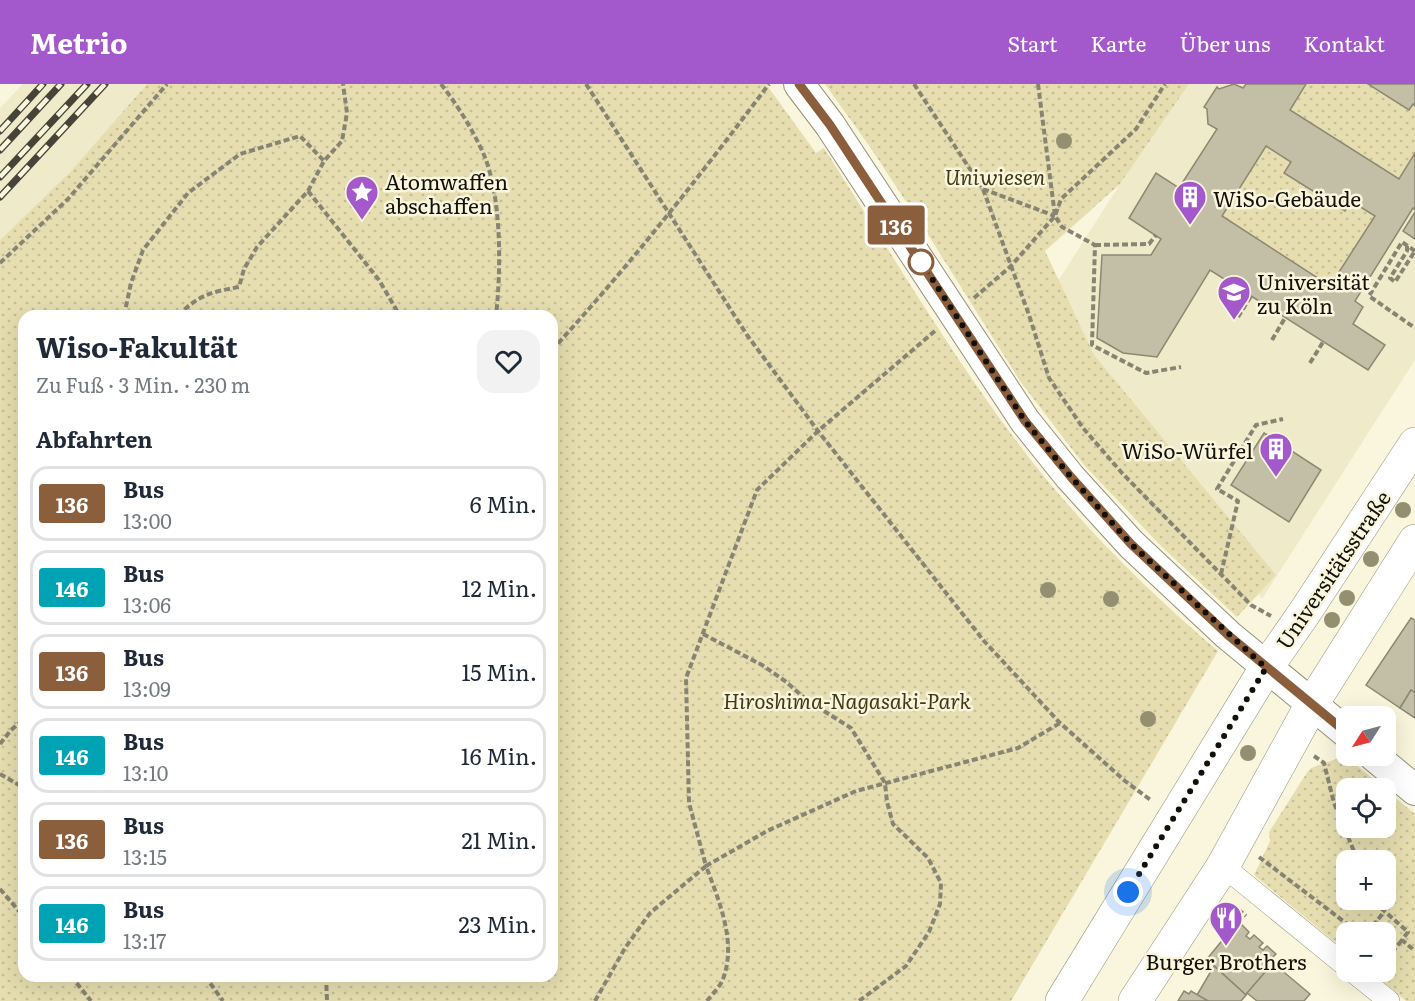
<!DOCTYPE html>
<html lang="de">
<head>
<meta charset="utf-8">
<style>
  :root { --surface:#fff; --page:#f2f2f3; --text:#1f2937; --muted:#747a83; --line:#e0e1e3; --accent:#a358cb }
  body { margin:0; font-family:Literata,serif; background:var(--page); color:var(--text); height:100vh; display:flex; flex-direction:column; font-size:22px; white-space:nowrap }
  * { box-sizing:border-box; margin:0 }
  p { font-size:20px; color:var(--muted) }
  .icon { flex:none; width:33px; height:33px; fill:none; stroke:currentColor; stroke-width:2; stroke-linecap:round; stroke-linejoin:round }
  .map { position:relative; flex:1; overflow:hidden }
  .panel { position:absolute; left:18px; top:226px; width:540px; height:672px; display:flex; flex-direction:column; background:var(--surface); border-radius:18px; box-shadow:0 6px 24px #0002 }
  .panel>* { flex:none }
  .badge { padding:0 12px; border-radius:4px; font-size:21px; line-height:39px }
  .needle { width:39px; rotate:234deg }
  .buttons { position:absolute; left:1336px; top:622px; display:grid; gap:12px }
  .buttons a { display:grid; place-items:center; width:60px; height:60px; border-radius:12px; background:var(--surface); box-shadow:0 6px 24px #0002; font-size:30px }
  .you { position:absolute; width:30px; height:30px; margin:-15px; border:4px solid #fff; border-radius:50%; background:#1a73e8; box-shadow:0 0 0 9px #1a73e833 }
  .map>.badge { position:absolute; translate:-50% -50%; box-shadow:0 0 0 3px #fff }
  h2 { padding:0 18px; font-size:22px; line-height:54px }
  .round { display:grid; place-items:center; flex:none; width:63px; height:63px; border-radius:18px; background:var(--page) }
  .summary { display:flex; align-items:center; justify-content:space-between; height:102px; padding:0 18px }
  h1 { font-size:28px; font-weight:700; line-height:45px }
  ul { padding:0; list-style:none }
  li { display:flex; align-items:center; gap:18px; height:75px; margin:0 12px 9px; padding:0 6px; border:3px solid var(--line); border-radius:18px }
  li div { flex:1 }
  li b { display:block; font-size:22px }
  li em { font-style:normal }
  li .badge { min-width:66px; font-weight:700; text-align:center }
  header { display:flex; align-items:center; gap:36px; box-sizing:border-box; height:84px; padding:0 30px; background:var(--accent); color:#fff }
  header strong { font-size:28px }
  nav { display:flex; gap:33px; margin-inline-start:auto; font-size:21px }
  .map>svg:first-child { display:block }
  .built { fill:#efeac9 }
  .park { fill:url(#park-dots); fill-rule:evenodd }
  .building { fill:#c3bfa7; stroke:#8c8871; stroke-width:1.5; fill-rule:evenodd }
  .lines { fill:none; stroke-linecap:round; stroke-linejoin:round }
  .minor-casing { stroke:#949179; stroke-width:22 }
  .secondary-casing { stroke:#949179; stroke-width:32 }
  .primary-casing { stroke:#949179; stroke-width:34 }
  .path { stroke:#878473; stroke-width:4; stroke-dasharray:6 3; stroke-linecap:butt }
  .minor { stroke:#fff; stroke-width:21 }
  .secondary { stroke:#fff; stroke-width:30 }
  .primary { stroke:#fff; stroke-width:33 }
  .rail-casing { stroke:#464438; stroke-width:7 }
  .rail { stroke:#faf6dd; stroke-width:4.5; stroke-dasharray:14; stroke-linecap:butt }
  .tree { fill:#948f70 }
  .line-casing { stroke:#fff; stroke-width:14 }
  .line { stroke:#8b5e3c; stroke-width:9 }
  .walk { stroke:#121008; stroke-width:6; stroke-dasharray:0 10.8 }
  .stop-dot { fill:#fff; stroke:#8b5e3c; stroke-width:3 }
  .labels { text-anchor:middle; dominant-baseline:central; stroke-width:5; stroke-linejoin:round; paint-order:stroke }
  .park-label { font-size:21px; font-style:italic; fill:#403a17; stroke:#faf6dd }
  .poi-label { font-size:21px; fill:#121008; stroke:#faf6dd; text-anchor:start }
  .street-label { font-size:21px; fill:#121008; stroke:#faf6dd }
</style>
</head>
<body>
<header>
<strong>Metrio</strong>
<nav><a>Start</a><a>Karte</a><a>Über uns</a><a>Kontakt</a></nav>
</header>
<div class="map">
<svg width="1415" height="917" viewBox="0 0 1415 917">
  <defs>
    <pattern id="park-dots" width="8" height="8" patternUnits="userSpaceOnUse" patternTransform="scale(1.5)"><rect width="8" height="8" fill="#e6deb0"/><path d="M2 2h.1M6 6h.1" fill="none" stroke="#c4bd96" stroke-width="1.8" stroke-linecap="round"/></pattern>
  </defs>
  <rect width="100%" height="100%" fill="#faf6dd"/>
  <!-- built -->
  <g class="built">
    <path d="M23,0H147L71,87L0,156V24Z"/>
    <path d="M1189,0H1415V276L1262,515L1059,263L1049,211L1120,100Z"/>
  </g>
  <!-- park -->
  <g class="park">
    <path d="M147,0H766L816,69L824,64C883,156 939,251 1003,339C1064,424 1139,500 1218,567L1011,917H0V156L71,87ZM24,232H552V892H24Z"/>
    <path d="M825,0H1189L1120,100L1045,167L1094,271L1276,491L1237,533L1161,462L1084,381L1020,297L932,157L870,63Z"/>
    <path d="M1306,0H1368L1409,26L1413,20L1415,22V69L1399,95L1290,26Z"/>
    <path d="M1266,62L1291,78L1285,89L1344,127L1351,117L1375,132L1330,202L1222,132Z"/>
    <path d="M1345,672L1385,705H1347V744H1386V706L1415,730V917H1406L1371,888H1386V849H1347V868L1254,791L1270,757L1269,748L1308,687L1311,684ZM1347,777H1386V816H1347Z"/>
  </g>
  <!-- building -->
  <g class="building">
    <path d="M1234,0L1243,4L1246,0H1306L1290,26L1399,95L1415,69V126L1413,124L1355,217L1363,223L1353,240L1385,261L1368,286L1210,186L1157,273L1123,269L1097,254L1102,171H1151L1161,155L1129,134L1156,89L1179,104L1217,45L1208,40L1207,25L1204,23L1217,3L1219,5ZM1266,62L1291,78L1284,89L1345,127L1351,117L1375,132L1330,202L1222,132Z"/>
    <path d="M1368,0H1415V22L1413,20L1409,26Z"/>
    <path d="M1415,128V155L1403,147Z"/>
    <path d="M1264,349L1321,386L1289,438L1231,401Z"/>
    <path d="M1411,534L1415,536V609L1411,606L1400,624L1366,601Z"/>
    <path d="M1411,606L1415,609V634L1400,624Z"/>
    <path d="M1241,840L1249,848L1246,852L1250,855L1254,851L1263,859L1259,863L1263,866L1267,862L1276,870L1272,874L1275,876L1246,911L1207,875L1234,842L1237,844Z"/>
    <path d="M1273,879L1310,910L1304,917H1257L1247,909Z"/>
    <path d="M1214,882L1246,911L1241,917H1208L1197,911Z"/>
    <path d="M1184,907L1189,910L1191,907L1208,917H1178Z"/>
  </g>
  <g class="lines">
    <!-- minor casing -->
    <g class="minor-casing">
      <g id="minor">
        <path d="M1223,782L1347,883"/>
        <path d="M1353,888L1389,917"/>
      </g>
    </g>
    <!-- secondary casing -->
    <g class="secondary-casing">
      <g id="secondary">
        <path d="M799,0L830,41L1025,337L1070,393L1131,460L1228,551L1347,649"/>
        <path d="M1374,672L1415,706"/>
      </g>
    </g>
    <!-- primary casing -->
    <g class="primary-casing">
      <g id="primary">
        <path d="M1062,917L1266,584L1305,528L1415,360"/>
        <path d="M1135,917L1223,782L1312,620L1415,457"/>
      </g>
    </g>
    <!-- path -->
    <g class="path">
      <path d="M441,0C458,22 473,46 484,71C502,114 501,187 496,232"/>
      <path d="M586,0L747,251L818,347L984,557L1060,639L1125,697L1152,717"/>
      <path d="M914,0L983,105L1029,231L1049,294L1083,344L1122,389L1251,521L1271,532"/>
      <path d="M1038,0L1055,132L1062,143L1095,161L1092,261L1146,289L1181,283"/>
      <path d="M983,105L1055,132"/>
      <path d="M308,107L379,196L400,232"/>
      <path d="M1095,161L1149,160L1156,151"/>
      <path d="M1407,162V167L1390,194L1395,198L1415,167"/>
      <path d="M1415,167L1402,158L1369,212L1415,244"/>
      <path d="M0,179L68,115L167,0"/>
      <path d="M974,214L1011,182L1055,132L1061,115L1136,45L1165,0"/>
      <path d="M124,232L131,199L143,166L188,109L240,70L300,52L324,77"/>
      <path d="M178,232C198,211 211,208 239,203L244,185L257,163L308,107L324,77L342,57L347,29L343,0"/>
      <path d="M1238,233L1251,212"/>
      <path d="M1272,256L1285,234"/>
      <path d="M552,266C630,181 700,92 769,0"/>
      <path d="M1310,279L1323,258"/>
      <path d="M1239,369L1247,375"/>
      <path d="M1221,490L1238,417L1217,405L1256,341L1283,335"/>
      <path d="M703,550L762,581L785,597L808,617L851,644L885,699L887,718L893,740L928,774L941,799L940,820L929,848L906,882L859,917"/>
      <path d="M0,660L11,646L24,635"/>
      <path d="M1314,672L1324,679L1334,719L1358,777"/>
      <path d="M0,690L24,704"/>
      <path d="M1259,773L1359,849"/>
      <path d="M0,805L24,833"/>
      <path d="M1377,816L1382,825L1408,848L1402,856L1415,867"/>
      <path d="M1231,820L1246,832"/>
      <path d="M1367,849L1384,828"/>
      <path d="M1386,871L1388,873L1402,856"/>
      <path d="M71,892L91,917"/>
      <path d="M205,892L223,917"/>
      <path d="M326,892L327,917"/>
      <path d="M595,917L625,864L650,829L706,782L689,719L686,594L757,406L818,347L936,246"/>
      <path d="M707,917C712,910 720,903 723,895C737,858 719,817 706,782L767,747L856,707L1018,664L1060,639"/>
    </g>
    <!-- minor -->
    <use href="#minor" class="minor"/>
    <!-- secondary -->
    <use href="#secondary" class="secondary"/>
    <!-- primary -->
    <use href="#primary" class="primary"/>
    <!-- rail casing -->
    <g class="rail-casing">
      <g id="rail">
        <path d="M0,47L43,0"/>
        <path d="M0,66L61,0"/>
        <path d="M0,93L87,0"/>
        <path d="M0,113L105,0"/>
      </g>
    </g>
    <!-- rail -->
    <use href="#rail" class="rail"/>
  </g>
  <!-- trees -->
  <g class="tree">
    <circle cx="1064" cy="57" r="8"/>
    <circle cx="1032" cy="95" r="8"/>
    <circle cx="1403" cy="426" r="8"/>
    <circle cx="1371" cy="475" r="8"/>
    <circle cx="1048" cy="506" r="8"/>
    <circle cx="1347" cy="514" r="8"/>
    <circle cx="1111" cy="515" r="8"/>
    <circle cx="1332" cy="536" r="8"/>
    <circle cx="1148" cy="635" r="8"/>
    <circle cx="1248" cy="669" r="8"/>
  </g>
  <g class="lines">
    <!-- line casing -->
    <g class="line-casing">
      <path id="line" d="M799,0L830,41L1025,337L1071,393L1131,460L1228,551L1347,649"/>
    </g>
    <!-- line -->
    <use href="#line" class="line"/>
    <!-- walk -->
    <path class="walk" d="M921,178L1025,337L1071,393L1131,460L1266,584L1128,808"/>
  </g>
  <!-- icons -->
  <defs>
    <g id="sight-pin" transform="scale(1.725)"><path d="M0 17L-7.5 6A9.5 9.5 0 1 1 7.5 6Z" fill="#a358cb" stroke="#faf6dd"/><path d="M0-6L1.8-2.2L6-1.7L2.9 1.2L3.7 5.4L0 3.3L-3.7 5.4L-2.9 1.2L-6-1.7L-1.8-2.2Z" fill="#fff"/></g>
    <g id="building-pin" transform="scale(1.725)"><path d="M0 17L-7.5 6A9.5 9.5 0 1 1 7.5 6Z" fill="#a358cb" stroke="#faf6dd"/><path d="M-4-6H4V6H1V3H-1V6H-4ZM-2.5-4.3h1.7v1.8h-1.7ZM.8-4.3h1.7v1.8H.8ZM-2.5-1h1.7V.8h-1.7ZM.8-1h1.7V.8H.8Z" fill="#fff"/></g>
    <g id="university-pin" transform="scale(1.725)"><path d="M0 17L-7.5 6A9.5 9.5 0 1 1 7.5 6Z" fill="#a358cb" stroke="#faf6dd"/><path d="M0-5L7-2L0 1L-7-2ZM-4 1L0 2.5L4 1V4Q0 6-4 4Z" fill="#fff"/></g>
    <g id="restaurant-pin" transform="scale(1.725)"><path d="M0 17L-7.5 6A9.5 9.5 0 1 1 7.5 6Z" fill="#a358cb" stroke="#faf6dd"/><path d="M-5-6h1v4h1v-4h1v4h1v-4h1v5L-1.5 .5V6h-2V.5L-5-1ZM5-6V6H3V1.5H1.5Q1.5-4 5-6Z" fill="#fff"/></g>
  </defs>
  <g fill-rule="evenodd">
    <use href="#sight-pin" x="362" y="108"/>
    <use href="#building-pin" x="1190" y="113"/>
    <use href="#university-pin" x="1234" y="208"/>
    <use href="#building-pin" x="1276" y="365"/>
    <use href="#restaurant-pin" x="1226" y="834"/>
  </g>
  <!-- markers -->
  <circle class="stop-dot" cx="921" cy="178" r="12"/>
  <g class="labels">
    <!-- park labels -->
    <g class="park-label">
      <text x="995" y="91">Uniwiesen</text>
      <text x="847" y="615">Hiroshima-Nagasaki-Park</text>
    </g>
    <!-- poi labels -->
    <g class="poi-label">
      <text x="385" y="96">Atomwaffen<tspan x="385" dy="24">abschaffen</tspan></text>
      <text x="1213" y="113">WiSo-Gebäude</text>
      <text x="1257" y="196">Universität<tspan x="1257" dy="24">zu Köln</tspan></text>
      <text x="1253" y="365" text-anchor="end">WiSo-Würfel</text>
      <text x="1226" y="876" text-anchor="middle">Burger Brothers</text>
    </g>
    <!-- street labels -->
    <g class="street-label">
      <text transform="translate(1332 485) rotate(-56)">Universitätsstraße</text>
    </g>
  </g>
</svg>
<div class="buttons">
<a><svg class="needle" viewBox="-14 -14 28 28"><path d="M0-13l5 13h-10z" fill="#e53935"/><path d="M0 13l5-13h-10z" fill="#747a83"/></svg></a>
<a><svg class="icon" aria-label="locate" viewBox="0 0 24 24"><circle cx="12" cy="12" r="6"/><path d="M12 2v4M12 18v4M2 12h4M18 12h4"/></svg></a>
<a>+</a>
<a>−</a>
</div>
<div class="you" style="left:1128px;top:808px"></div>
<b class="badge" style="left:896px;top:141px;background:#8b5e3c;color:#fff">136</b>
<section class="panel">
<div class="summary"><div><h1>Wiso-Fakultät</h1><p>Zu Fuß · 3 Min. · 230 m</p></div><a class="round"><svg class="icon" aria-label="heart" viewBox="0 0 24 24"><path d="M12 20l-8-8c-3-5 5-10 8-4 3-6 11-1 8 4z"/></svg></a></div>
<h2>Abfahrten</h2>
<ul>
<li><span class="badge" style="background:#8b5e3c;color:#fff">136</span><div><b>Bus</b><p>13:00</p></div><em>6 Min.</em></li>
<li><span class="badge" style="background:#00a3b4;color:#fff">146</span><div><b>Bus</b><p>13:06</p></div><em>12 Min.</em></li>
<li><span class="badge" style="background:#8b5e3c;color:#fff">136</span><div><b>Bus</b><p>13:09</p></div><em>15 Min.</em></li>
<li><span class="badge" style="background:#00a3b4;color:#fff">146</span><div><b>Bus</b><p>13:10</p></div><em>16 Min.</em></li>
<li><span class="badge" style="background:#8b5e3c;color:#fff">136</span><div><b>Bus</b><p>13:15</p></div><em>21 Min.</em></li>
<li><span class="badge" style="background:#00a3b4;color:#fff">146</span><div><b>Bus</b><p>13:17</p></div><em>23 Min.</em></li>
</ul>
</section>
</div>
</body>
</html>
